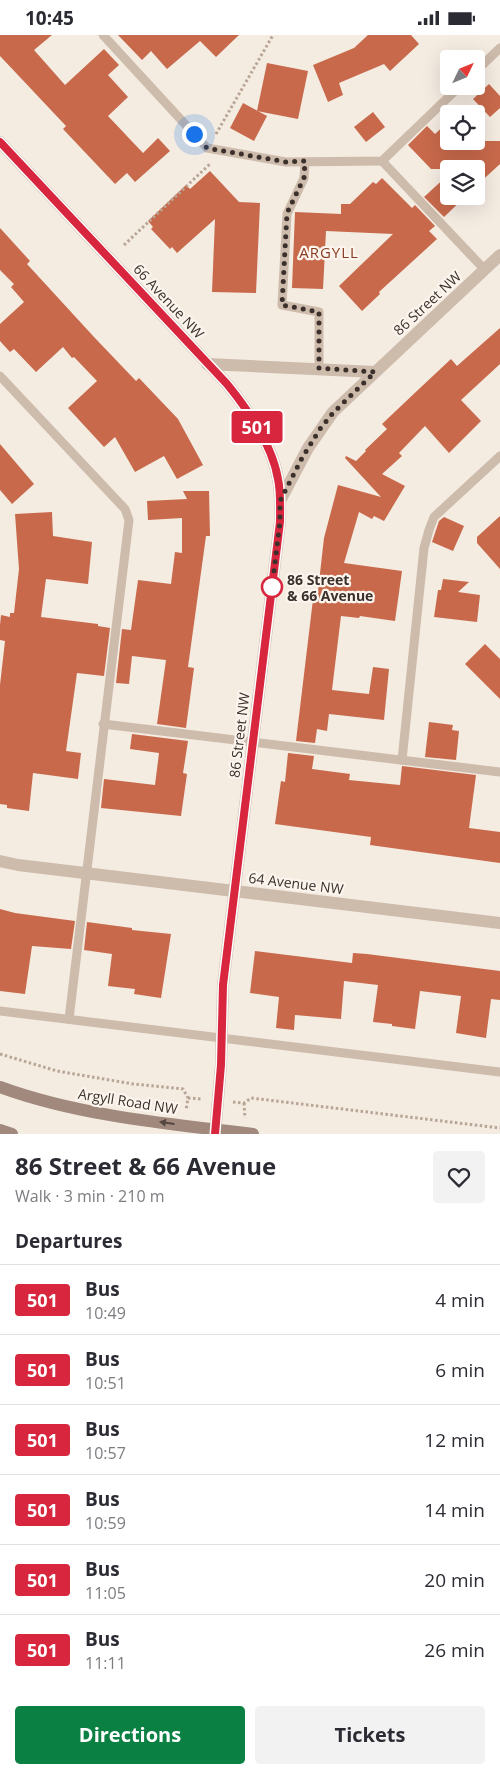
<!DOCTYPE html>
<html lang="en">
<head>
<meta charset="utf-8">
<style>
  :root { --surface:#fff; --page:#f2f2f3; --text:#2b2b33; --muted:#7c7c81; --line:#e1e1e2; --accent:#0b8043 }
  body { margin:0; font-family:"Open Sans",sans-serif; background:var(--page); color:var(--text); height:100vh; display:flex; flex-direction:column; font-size:19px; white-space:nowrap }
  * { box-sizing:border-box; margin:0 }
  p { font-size:16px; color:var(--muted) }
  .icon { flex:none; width:28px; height:28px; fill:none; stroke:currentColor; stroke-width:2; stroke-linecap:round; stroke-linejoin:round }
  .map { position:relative; height:1099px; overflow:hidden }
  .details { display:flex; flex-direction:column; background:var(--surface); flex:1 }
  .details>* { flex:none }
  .badge { padding:0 10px; border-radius:4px; font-size:18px; line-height:32px }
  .needle { width:32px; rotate:47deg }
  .controls { position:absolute; left:440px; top:15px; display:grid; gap:10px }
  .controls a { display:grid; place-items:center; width:45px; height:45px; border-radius:5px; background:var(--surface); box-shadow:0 5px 20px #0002; font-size:25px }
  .you { position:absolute; width:25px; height:25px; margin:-12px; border:4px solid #fff; border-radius:50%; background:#1a73e8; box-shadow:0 0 0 8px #1a73e833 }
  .map>.badge { position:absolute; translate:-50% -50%; box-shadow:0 0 0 2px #fff }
  h2 { padding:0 15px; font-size:19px; line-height:45px }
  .round { display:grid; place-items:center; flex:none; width:52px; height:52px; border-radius:5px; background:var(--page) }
  .overview { display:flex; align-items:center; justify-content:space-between; height:85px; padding:0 15px }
  h1 { font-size:24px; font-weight:700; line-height:38px }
  .button { display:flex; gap:10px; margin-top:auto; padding:10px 15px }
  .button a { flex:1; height:58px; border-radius:5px; background:var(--accent); color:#fff; font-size:20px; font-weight:700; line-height:58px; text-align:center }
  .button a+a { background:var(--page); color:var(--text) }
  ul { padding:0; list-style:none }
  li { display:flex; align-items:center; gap:15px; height:70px; padding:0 15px; border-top:1px solid var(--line) }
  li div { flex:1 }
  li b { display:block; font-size:19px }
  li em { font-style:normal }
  li .badge { min-width:55px; font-weight:700; text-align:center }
  .status { display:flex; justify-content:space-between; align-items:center; height:35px; padding:0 25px; background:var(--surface); direction:ltr }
  .status svg { height:14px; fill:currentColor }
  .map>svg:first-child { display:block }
  .building { fill:#c8694b }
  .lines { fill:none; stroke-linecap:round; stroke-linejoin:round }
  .path { stroke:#b9a596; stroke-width:3; stroke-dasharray:2.5 2.5; stroke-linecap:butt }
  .service { stroke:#cdbbac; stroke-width:9 }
  .minor { stroke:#cdbbac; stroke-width:12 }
  .tertiary { stroke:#cdbbac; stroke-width:12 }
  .secondary { stroke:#a18a7d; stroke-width:12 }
  .oneway { fill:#544640 }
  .line-casing { stroke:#fff; stroke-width:11 }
  .line { stroke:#d7263d; stroke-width:8 }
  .walk { stroke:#3b302b; stroke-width:5; stroke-dasharray:0 9 }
  .stop-dot { fill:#fff; stroke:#d7263d; stroke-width:2.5 }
  .labels { text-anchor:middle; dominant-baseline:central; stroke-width:4.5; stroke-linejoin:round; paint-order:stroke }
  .street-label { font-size:14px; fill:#3b302b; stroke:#fbf5ee }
  .stop-label { font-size:14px; font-weight:bold; fill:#3b302b; stroke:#fbf5ee; text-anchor:start }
  .neighbourhood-label { font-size:15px; letter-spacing:1px; fill:#8c3b22; stroke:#fbf5ee }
</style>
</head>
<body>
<div class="status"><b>10:45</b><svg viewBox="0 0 49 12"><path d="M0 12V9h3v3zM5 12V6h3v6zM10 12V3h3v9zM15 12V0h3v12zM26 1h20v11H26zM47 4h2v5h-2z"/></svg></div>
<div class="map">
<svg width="500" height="1099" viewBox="0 0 500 1099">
  <rect width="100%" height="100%" fill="#f4ebe1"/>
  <!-- building -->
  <g class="building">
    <path d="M0,0H52L34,15L65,50L104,14L119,30L108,40L128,62L108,81L143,118L158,103L170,116L135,147L127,138L115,149L63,94L66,91L0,21Z"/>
    <path d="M118,0H239L216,22L200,6L167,34L151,16L142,25Z"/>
    <path d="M368,0H411L419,9L390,36L384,29L339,48L343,60L328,67L313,30L354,13Z"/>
    <path d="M267,28L308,36L298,84L257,76Z"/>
    <path d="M489,49L500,61V73L490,82L473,64Z"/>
    <path d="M243,68L267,81L254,106L230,93Z"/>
    <path d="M373,77L385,92L366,107L354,92Z"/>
    <path d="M449,86V106H500V129L476,151V134H431L408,110L427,91L435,99Z"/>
    <path d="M210,136L239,167L260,168L256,258L212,257L215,184L177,218L172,212L170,214L151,194L153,192L148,186L186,150L190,154Z"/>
    <path d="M449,139V161H466L444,182L424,162Z"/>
    <path d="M382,143L412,173L415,170L435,191L429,196L437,204L379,257L380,259L362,276L339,251L393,199L326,196L323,254L292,253L295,177L341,179V169H350L373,147L376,149Z"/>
    <path d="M0,193L30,226L27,229L94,302L136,346L139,343L178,384L203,430L177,444L164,421L135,437L115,402L104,412L68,373L97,346L74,322L72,323L63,312L36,337L14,314L10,317L0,306V289L24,267L11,252L14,249L0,235Z"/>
    <path d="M500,293V329L461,365L481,386L449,418L425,391L399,418L402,421L382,439L405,451L384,486L374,481L372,484L359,477L344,528L402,536L395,586L360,581L359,583L341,581L332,655L369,659L373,632L389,634L384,685L329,679L327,696L317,694L315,708L296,706L314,556H318L324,503L338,450L381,462L345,423L346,421L356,426L366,416L365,415L387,394L382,389L419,354L451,324L457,331Z"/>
    <path d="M0,409L34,449L12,469L0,455Z"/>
    <path d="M183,456H209L210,501H206L188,632L194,633L186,693L157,689L166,625L132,621L129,649L116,648L122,594L131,595L138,545L171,549L175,517L182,518V483L148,485L147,466L187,464Z"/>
    <path d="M52,477L53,501L92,507L88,549L46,544L41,582L98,589V591L110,593L104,641L77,638L66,716L81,718L78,744L33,738L29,776L7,773V770L0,769V650L5,606L0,605V590L1,580L10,582V578H14L19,534L15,479Z"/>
    <path d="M500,481V534L477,508V502Z"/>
    <path d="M444,482L464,491L453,516L432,507L439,486Z"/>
    <path d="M443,544L469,547L458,557L480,560L477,587L434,582L438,555H441Z"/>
    <path d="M485,609L500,624V664L465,629Z"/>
    <path d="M429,687L453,690L452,695L459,696L456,725L425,722Z"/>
    <path d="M132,699L188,706L183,738L187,739L181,781L101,773L104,744L155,750L159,718L130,714Z"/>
    <path d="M288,718L314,721L312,734L350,739L349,745L400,750L402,731L476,740L469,793L500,797V828L370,810L371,802L275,789L281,746L285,747Z"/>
    <path d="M0,874L15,878L75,886L71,914L32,911L25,959L0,956Z"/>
    <path d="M87,887L132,893V895L171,899L161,963L134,959L135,954L108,951L112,919L84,915Z"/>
    <path d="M255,916L352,928L353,918L367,919L500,936V965L491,964L486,1003L456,998L461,961L420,956L415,994L392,991V989L373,987L378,950L344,946L341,984L295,980L294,995L276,993L279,962L250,958Z"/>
  </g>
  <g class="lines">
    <!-- path -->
    <g class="path">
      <path d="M216,99L273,0"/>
      <path d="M124,210L211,128"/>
      <path d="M0,1019L57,1036L133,1049L183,1054L188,1063L186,1075"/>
      <path d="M188,1063L202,1064"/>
      <path d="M233,1067L244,1068L251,1063L500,1093"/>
      <path d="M244,1068L245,1083"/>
    </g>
    <!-- service -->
    <g class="service">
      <path d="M103,0L207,113L286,127L382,126L460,51"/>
      <path d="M476,36L500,13"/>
      <path d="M382,126L485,235"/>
      <path d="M305,127L304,143L287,179L282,270L319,277V333"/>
      <path d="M0,341L125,474L129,485L69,984"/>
      <path d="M103,689L500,737"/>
      <path d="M402,725L424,513L429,495L434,482L500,421"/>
      <path d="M0,976L500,1037"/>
    </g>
    <!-- minor -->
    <g class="minor">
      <path d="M207,329L375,337"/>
      <path d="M280,466L308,413L333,377L500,220"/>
      <path d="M0,826L18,830L500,888"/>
    </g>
    <!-- tertiary -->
    <path class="tertiary" d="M0,107L227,349C249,376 272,409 278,444C281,458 280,473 280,487L223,950L221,1030L215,1099"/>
    <!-- secondary -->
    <g class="secondary">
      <path d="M0,1052C79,1081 170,1089 253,1099"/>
      <path d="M0,1095L12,1099"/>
    </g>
  </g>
  <!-- one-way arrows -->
  <defs><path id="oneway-solid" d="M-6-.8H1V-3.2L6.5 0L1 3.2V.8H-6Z" transform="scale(1.25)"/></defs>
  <use class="oneway" href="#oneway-solid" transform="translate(167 1088) rotate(-172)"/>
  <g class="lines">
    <!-- line casing -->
    <g class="line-casing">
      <path id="line" d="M0,107L227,349C249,376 272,409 278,444C281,458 280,473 280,487L223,950L221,1030L215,1099"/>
    </g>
    <!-- line -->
    <use href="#line" class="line"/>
    <!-- walk -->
    <path class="walk" d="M194,99L207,113L286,127L305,126L304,143L287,178L282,270L319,277V333L375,337L333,378L320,394L302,423L280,466V487L271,560L272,552"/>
  </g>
  <!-- markers -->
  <circle class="stop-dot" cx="272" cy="552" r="10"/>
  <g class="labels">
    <!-- street labels -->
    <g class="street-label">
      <text transform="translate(169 266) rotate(47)">66 Avenue NW</text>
      <text transform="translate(427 268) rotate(-43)">86 Street NW</text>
      <text transform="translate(239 700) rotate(-83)">86 Street NW</text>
      <text transform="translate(296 848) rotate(7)">64 Avenue NW</text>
      <text transform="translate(128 1066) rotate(9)">Argyll Road NW</text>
    </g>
    <!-- stop labels -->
    <g class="stop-label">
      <text x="287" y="544">86 Street<tspan x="287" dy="16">&amp; 66 Avenue</tspan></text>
    </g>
    <!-- neighbourhood labels -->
    <g class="neighbourhood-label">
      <text x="329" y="217">ARGYLL</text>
    </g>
  </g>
</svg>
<div class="controls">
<a><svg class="needle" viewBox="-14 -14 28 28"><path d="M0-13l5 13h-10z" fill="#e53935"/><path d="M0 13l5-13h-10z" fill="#7c7c81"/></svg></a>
<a><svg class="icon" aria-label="locate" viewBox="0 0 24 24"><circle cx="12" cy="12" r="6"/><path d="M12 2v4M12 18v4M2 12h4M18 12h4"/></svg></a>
<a><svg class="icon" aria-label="layers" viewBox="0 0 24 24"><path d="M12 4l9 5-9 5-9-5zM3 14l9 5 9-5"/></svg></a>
</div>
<div class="you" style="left:194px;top:99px"></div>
<b class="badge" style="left:257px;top:392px;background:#d7263d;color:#fff">501</b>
</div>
<section class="details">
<div class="overview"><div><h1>86 Street &amp; 66 Avenue</h1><p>Walk · 3 min · 210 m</p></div><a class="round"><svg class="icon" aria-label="heart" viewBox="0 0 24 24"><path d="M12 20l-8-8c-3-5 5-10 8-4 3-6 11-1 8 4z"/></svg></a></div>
<h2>Departures</h2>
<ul>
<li><span class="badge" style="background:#d7263d;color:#fff">501</span><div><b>Bus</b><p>10:49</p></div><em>4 min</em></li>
<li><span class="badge" style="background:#d7263d;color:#fff">501</span><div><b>Bus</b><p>10:51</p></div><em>6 min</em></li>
<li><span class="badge" style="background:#d7263d;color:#fff">501</span><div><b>Bus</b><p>10:57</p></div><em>12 min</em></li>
<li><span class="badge" style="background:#d7263d;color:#fff">501</span><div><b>Bus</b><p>10:59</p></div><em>14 min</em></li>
<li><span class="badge" style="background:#d7263d;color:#fff">501</span><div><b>Bus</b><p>11:05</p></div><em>20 min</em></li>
<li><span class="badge" style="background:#d7263d;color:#fff">501</span><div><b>Bus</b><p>11:11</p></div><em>26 min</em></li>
</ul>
<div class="button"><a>Directions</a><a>Tickets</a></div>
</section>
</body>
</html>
